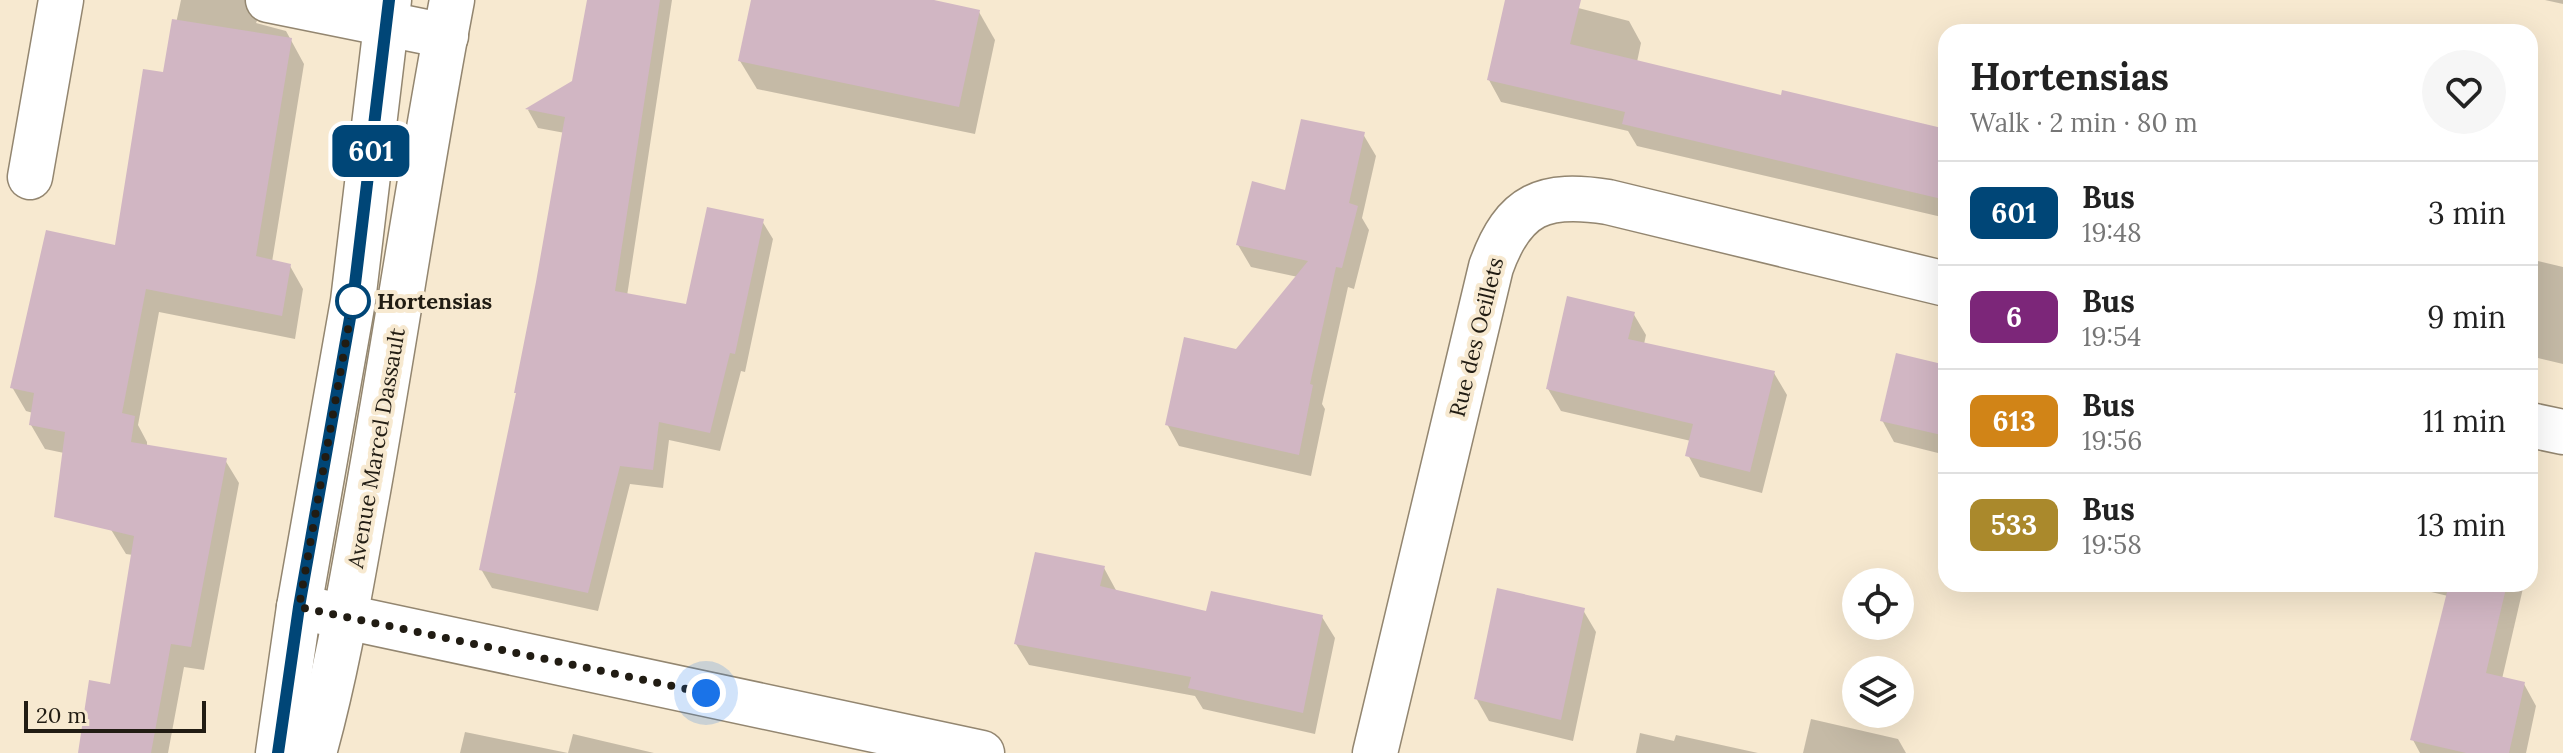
<!DOCTYPE html>
<html lang="en">
<head>
<meta charset="utf-8">
<style>
  :root { --surface:#fff; --page:#f6f6f6; --text:#222; --muted:#767676; --line:#e0e0e0 }
  body { margin:0; font-family:Lora,serif; background:var(--page); color:var(--text); height:100vh; display:flex; flex-direction:column; font-size:30px; white-space:nowrap }
  * { box-sizing:border-box; margin:0 }
  p { font-size:26px; color:var(--muted) }
  .icon { flex:none; width:44px; height:44px; fill:none; stroke:currentColor; stroke-width:2; stroke-linecap:round; stroke-linejoin:round }
  .map { position:relative; flex:1; overflow:hidden }
  .details { position:absolute; left:1938px; top:24px; width:600px; height:568px; display:flex; flex-direction:column; background:var(--surface); border-radius:24px; box-shadow:0 8px 32px #0002 }
  .details>* { flex:none }
  .badge { padding:0 16px; border-radius:12px; font-size:28px; line-height:52px }
  .tools { position:absolute; left:1842px; top:568px; display:grid; gap:16px }
  .tools a { display:grid; place-items:center; width:72px; height:72px; border-radius:50%; background:var(--surface); box-shadow:0 8px 32px #0002; font-size:40px }
  .scale { position:absolute; left:24px; bottom:20px; width:182px; box-sizing:border-box; padding-left:8px; border:4px solid #211c13; border-top:0; font-size:22px; line-height:28px; white-space:nowrap; color:#211c13; -webkit-text-stroke:6px #f7e9d0; paint-order:stroke }
  .you { position:absolute; width:40px; height:40px; margin:-20px; border:6px solid #fff; border-radius:50%; background:#1a73e8; box-shadow:0 0 0 12px #1a73e833 }
  .map>.badge { position:absolute; translate:-50% -50%; box-shadow:0 0 0 4px #fff }
  .round { display:grid; place-items:center; flex:none; width:84px; height:84px; border-radius:42px; background:var(--page) }
  .summary { display:flex; align-items:center; justify-content:space-between; height:136px; padding:0 32px }
  h1 { font-size:38px; font-weight:700; line-height:60px }
  ul { padding:0; list-style:none }
  li { display:flex; align-items:center; gap:24px; height:104px; padding:0 32px; border-top:2px solid var(--line) }
  li div { flex:1 }
  li b { display:block; font-size:30px }
  li em { font-style:normal }
  li .badge { min-width:88px; font-weight:700; text-align:center }
  .map>svg:first-child { display:block }
  .shadow { fill:#0003 }
  .building { fill:#d1b6c3 }
  .lines { fill:none; stroke-linecap:round; stroke-linejoin:round }
  .minor-casing { stroke:#938670; stroke-width:47 }
  .primary-casing { stroke:#938670; stroke-width:47 }
  .minor { stroke:#fff; stroke-width:44 }
  .primary { stroke:#fff; stroke-width:44 }
  .line-casing { stroke:#fff; stroke-width:18 }
  .line { stroke:#004677; stroke-width:12 }
  .walk { stroke:#211c13; stroke-width:8; stroke-dasharray:0 14.4 }
  .stop-dot { fill:#fff; stroke:#004677; stroke-width:4 }
  .labels { text-anchor:middle; dominant-baseline:central; stroke-width:8; stroke-linejoin:round; paint-order:stroke }
  .stop-label { font-size:22px; font-weight:bold; fill:#211c13; stroke:#f7e9d0; text-anchor:start }
  .street-label { font-size:22px; fill:#211c13; stroke:#f7e9d0 }
</style>
</head>
<body>
<div class="map">
<svg width="2563" height="753" viewBox="0 0 2563 753">
  <rect width="100%" height="100%" fill="#f7e9d0"/>
  <!-- shadow -->
  <g class="shadow">
    <path d="M181,0H274L263,7L256,23L286,31L304,64L272,262L290,266L303,289L295,339L159,312L138,425L147,442V447L225,460L239,483L204,670L184,667L168,753H80L112,686L133,555L126,554L64,453L45,449L31,425L33,413L26,411L12,387L116,247L165,75Z"/>
    <path d="M588,0H672L627,296L688,307L762,221L773,239L745,372L741,371L720,451L669,440L663,488L630,484L598,611L492,588L481,569L517,395L565,133L538,128L528,110L574,82Z"/>
    <path d="M753,0H924L979,12L995,40L975,134L757,89L740,61Z"/>
    <path d="M1507,0H1547L1629,21L1641,43L1637,62L1783,98L1946,130V218L1637,146L1628,131L1501,102L1489,80Z"/>
    <path d="M2545,0H2563V4Z"/>
    <path d="M1363,134L1376,156L1362,218L1369,230L1354,289L1348,287L1322,404L1325,409L1311,476L1179,446L1167,424L1237,351L1298,277L1251,267L1238,245L1286,193Z"/>
    <path d="M2530,259L2563,267V364L2530,356Z"/>
    <path d="M1633,313L1646,335L1644,344L1774,373L1787,395L1762,493L1700,477L1688,455L1691,441L1561,411L1548,389Z"/>
    <path d="M1946,367V455L1894,442L1882,420Z"/>
    <path d="M2530,529L2534,537L2530,557Z"/>
    <path d="M1104,568L1117,592L1208,613L1322,617L1335,638L1315,734L1203,709L1195,696L1029,665L1016,644Z"/>
    <path d="M2409,584H2524L2502,679L2524,684L2536,706L2526,753H2420L2413,740L2448,596L2410,587Z"/>
    <path d="M1583,610L1596,632L1573,741L1489,721L1476,698Z"/>
    <path d="M1811,719L1898,739L1906,753H1803Z"/>
    <path d="M465,732L568,753H460Z"/>
    <path d="M1640,733L1674,741L1676,735L1758,753H1636Z"/>
    <path d="M573,734L654,753H568Z"/>
  </g>
  <!-- building -->
  <g class="building">
    <path d="M587,0H660L615,291L686,304L707,207L764,219L735,354L730,353L710,433L659,422L653,470L620,466L588,593L479,570L516,393H514L536,282L564,122L565,117L525,109L572,81Z"/>
    <path d="M751,0H934L980,10L959,107L738,61Z"/>
    <path d="M1505,0H1581L1570,44L1781,95L1782,90L1946,129V200L1622,124L1625,112L1487,80Z"/>
    <path d="M172,19L292,38L256,256L291,264L282,316L146,289L122,413L135,416L131,442L227,458L191,647L171,644L151,753H78L89,680L110,684L134,536L54,517L65,432L29,425L34,393L10,388L46,230L115,245L143,69L163,72Z"/>
    <path d="M1301,119L1365,132L1349,203L1358,206L1342,268L1336,267L1310,384L1313,385L1299,455L1165,425L1184,337L1236,349L1308,261L1236,245L1252,181L1285,190Z"/>
    <path d="M1567,296L1635,312L1628,339L1775,371L1750,472L1685,456L1693,424L1546,389Z"/>
    <path d="M1896,353L1946,365V436L1880,421Z"/>
    <path d="M1035,552L1105,566L1100,586L1206,611L1211,591L1323,615L1303,713L1188,688L1191,677L1014,644Z"/>
    <path d="M2449,584H2507L2486,673L2525,682L2509,753H2466L2410,740Z"/>
    <path d="M1497,588L1585,608L1561,720L1474,699Z"/>
  </g>
  <g class="lines">
    <!-- minor casing -->
    <g class="minor-casing">
      <g id="minor">
        <path d="M268,0L446,36"/>
        <path d="M30,177L61,0"/>
        <path d="M2530,425L2563,432"/>
        <path d="M299,607L982,753"/>
        <path d="M1375,753L1491,267C1514,203 1544,192 1608,202L1946,284"/>
      </g>
    </g>
    <!-- primary casing -->
    <g class="primary-casing">
      <g id="primary">
        <path d="M278,753L299,607L353,301L389,0"/>
        <path d="M314,753C338,667 352,579 368,491C397,328 421,163 452,0"/>
      </g>
    </g>
    <!-- minor -->
    <use href="#minor" class="minor"/>
    <!-- primary -->
    <use href="#primary" class="primary"/>
  </g>
  <g class="lines">
    <!-- line casing -->
    <g class="line-casing">
      <path id="line" d="M278,753L299,607L353,301L389,0"/>
    </g>
    <!-- line -->
    <use href="#line" class="line"/>
    <!-- walk -->
    <path class="walk" d="M353,301L299,607L706,693"/>
  </g>
  <!-- markers -->
  <circle class="stop-dot" cx="353" cy="301" r="16"/>
  <g class="labels">
    <!-- stop labels -->
    <g class="stop-label">
      <text x="377" y="301">Hortensias</text>
    </g>
    <!-- street labels -->
    <g class="street-label">
      <text transform="translate(1476 337) rotate(-76)">Rue des Oeillets</text>
      <text transform="translate(376 448) rotate(-80)">Avenue Marcel Dassault</text>
    </g>
  </g>
</svg>
<div class="tools">
<a><svg class="icon" aria-label="locate" viewBox="0 0 24 24"><circle cx="12" cy="12" r="6"/><path d="M12 2v4M12 18v4M2 12h4M18 12h4"/></svg></a>
<a><svg class="icon" aria-label="layers" viewBox="0 0 24 24"><path d="M12 4l9 5-9 5-9-5zM3 14l9 5 9-5"/></svg></a>
</div>
<div class="scale">20 m</div>
<div class="you" style="left:706px;top:693px"></div>
<b class="badge" style="left:371px;top:151px;background:#004677;color:#fff">601</b>
<section class="details">
<div class="summary"><div><h1>Hortensias</h1><p>Walk · 2 min · 80 m</p></div><a class="round"><svg class="icon" aria-label="heart" viewBox="0 0 24 24"><path d="M12 20l-8-8c-3-5 5-10 8-4 3-6 11-1 8 4z"/></svg></a></div>
<ul>
<li><span class="badge" style="background:#004677;color:#fff">601</span><div><b>Bus</b><p>19:48</p></div><em>3 min</em></li>
<li><span class="badge" style="background:#7c2679;color:#fff">6</span><div><b>Bus</b><p>19:54</p></div><em>9 min</em></li>
<li><span class="badge" style="background:#d18417;color:#fff">613</span><div><b>Bus</b><p>19:56</p></div><em>11 min</em></li>
<li><span class="badge" style="background:#aa892c;color:#fff">533</span><div><b>Bus</b><p>19:58</p></div><em>13 min</em></li>
</ul>
</section>
</div>
</body>
</html>
